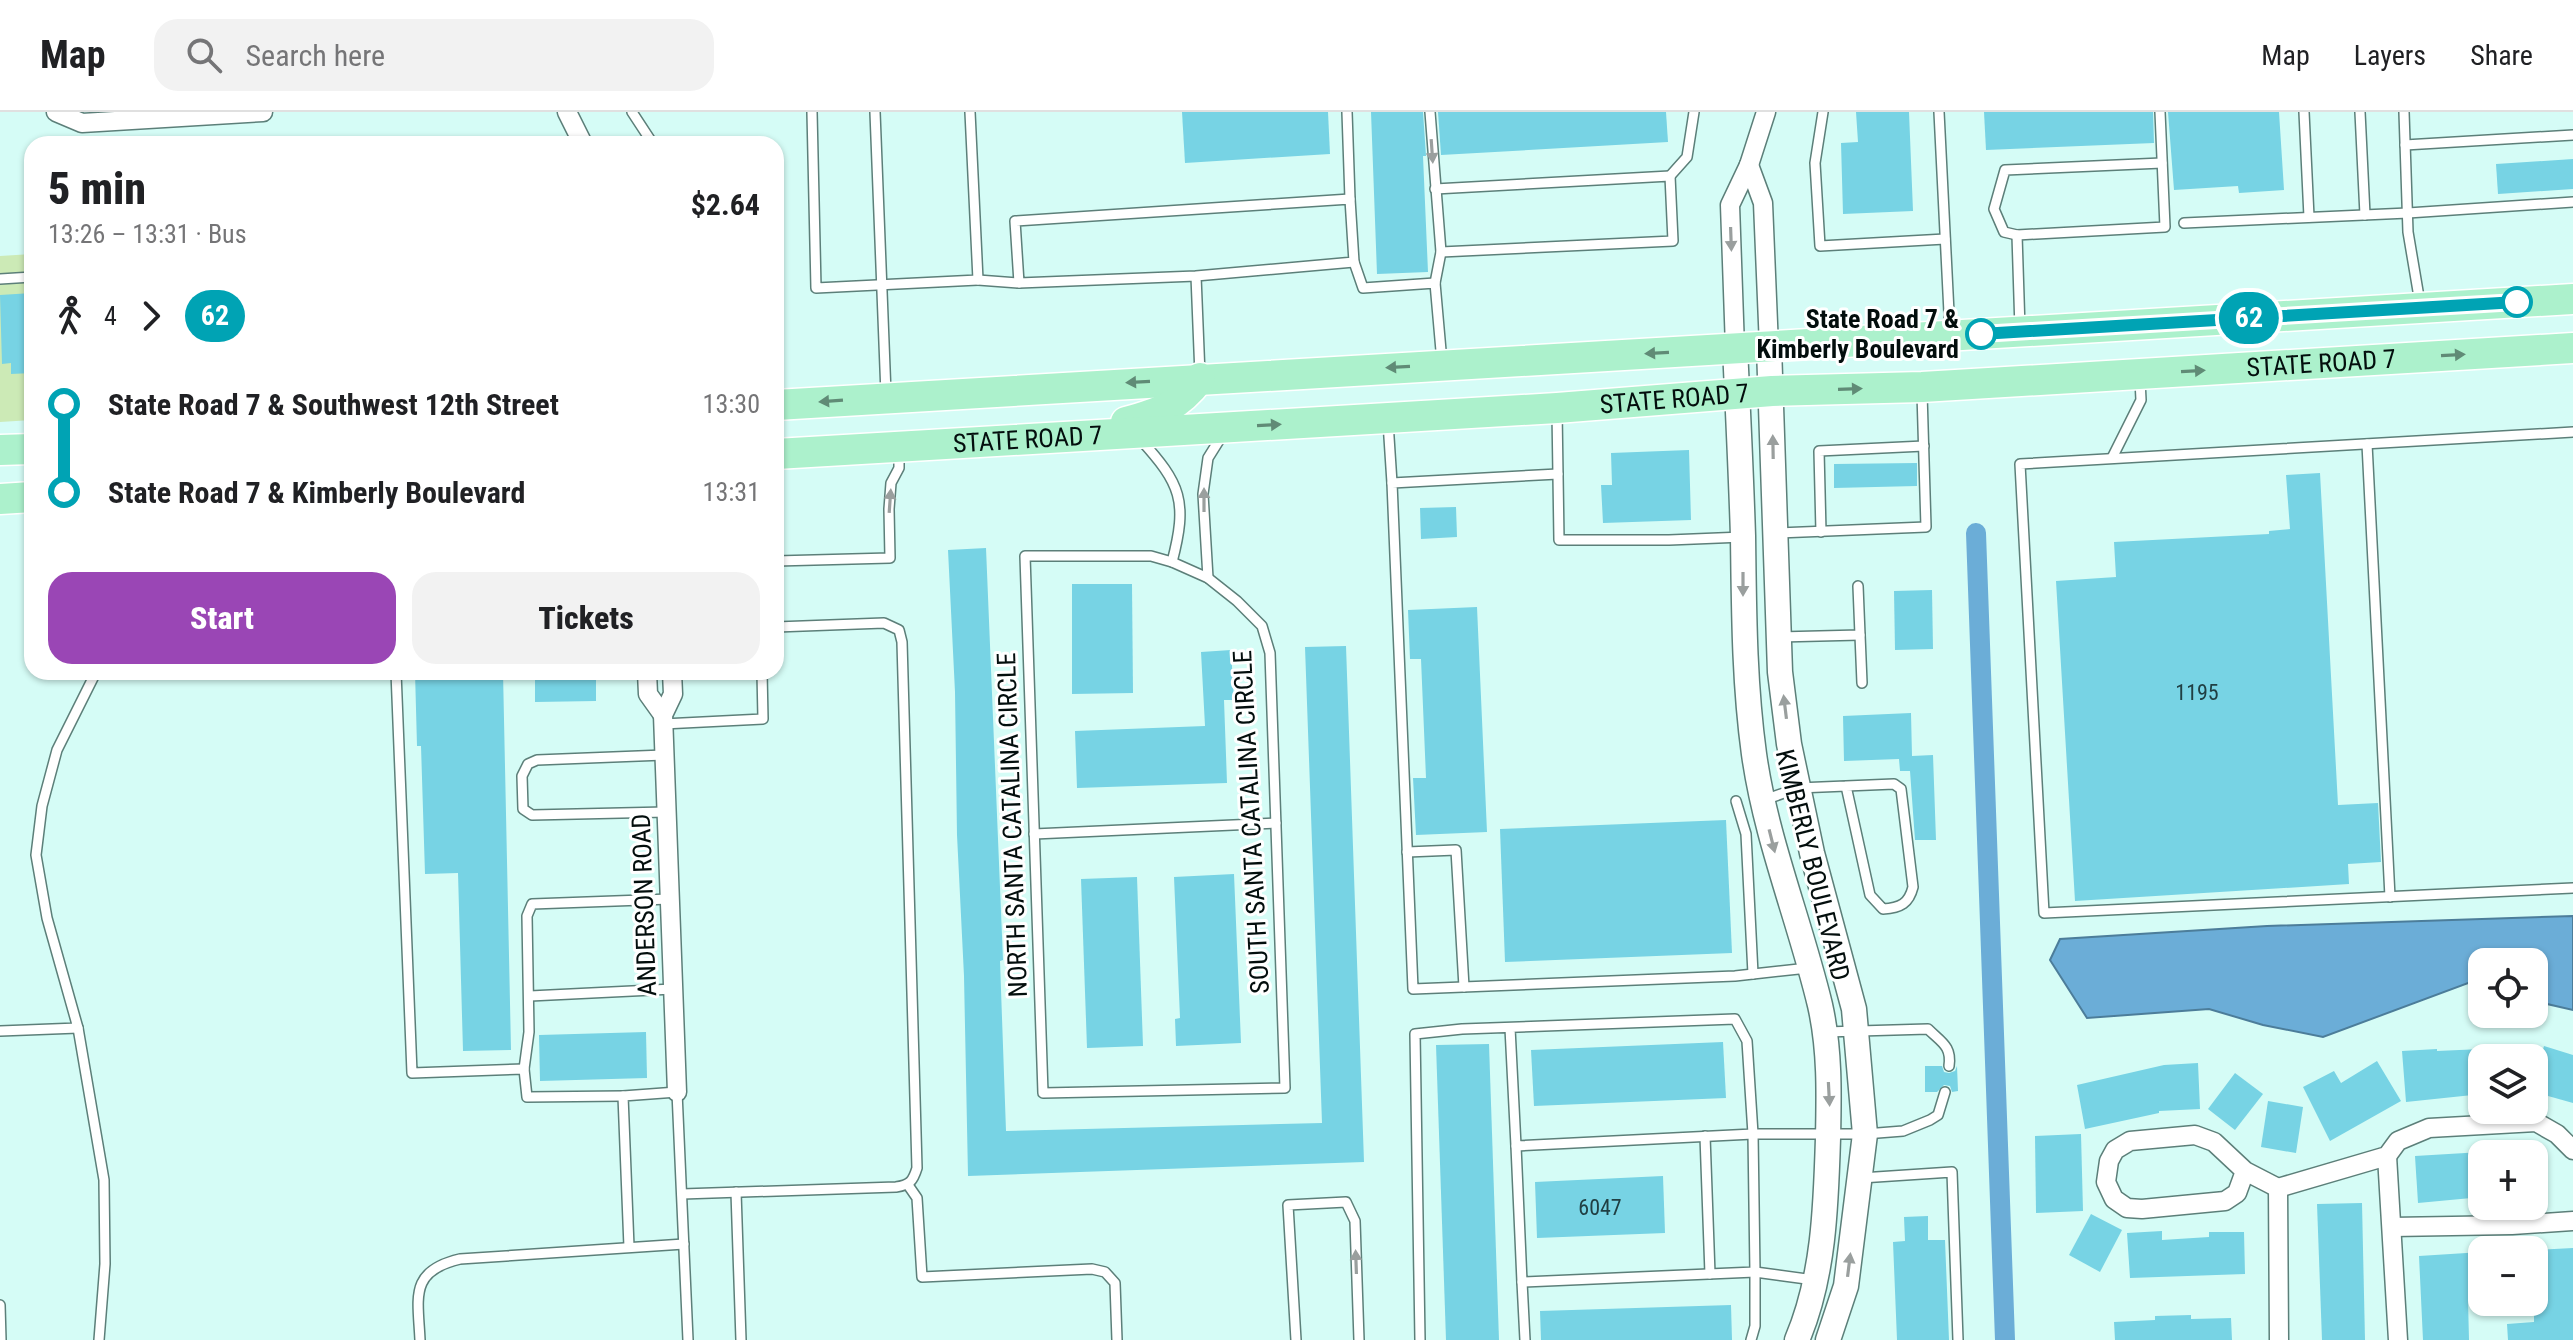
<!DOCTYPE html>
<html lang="en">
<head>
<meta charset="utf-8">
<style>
  :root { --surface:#fff; --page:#f2f2f2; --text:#202124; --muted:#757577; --line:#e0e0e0; --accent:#9a46b5 }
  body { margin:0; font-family:"Roboto Condensed",sans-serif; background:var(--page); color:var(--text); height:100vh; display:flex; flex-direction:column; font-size:30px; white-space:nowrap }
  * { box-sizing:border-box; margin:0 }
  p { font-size:26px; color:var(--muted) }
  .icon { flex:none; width:44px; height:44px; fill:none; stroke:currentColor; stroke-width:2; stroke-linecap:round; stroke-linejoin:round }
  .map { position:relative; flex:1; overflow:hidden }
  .sheet { position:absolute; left:24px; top:24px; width:760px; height:544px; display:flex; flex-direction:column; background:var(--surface); border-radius:24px; box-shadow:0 2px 6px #0004 }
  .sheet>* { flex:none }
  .badge { padding:0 16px; border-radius:26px; font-size:28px; line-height:52px }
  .fabs { position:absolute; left:2468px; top:836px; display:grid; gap:16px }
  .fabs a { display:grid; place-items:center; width:80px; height:80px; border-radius:16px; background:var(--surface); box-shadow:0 2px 6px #0004; font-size:40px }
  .map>.badge { position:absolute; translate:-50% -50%; box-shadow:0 0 0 4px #fff }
  .legs { display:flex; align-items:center; gap:12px; height:88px; padding:0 24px; font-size:26px }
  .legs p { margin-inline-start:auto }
  .summary { display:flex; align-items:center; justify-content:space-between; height:136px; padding:0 24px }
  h1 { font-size:44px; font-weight:800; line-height:60px }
  .button { display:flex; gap:16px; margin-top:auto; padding:16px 24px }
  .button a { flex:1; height:92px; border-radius:24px; background:var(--accent); color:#fff; font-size:32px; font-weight:800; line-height:92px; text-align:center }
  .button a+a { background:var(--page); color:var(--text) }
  ul { padding:0 24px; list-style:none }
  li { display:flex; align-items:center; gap:28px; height:88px; font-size:30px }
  li i { display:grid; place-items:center; width:12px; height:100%; margin:0 10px; background:currentColor }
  li i::after { content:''; width:20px; height:20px; margin:-10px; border:6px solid; border-radius:50%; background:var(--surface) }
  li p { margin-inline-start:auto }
  li:first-child i { background:linear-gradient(#0000 50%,currentColor 0) }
  li:last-child i { background:linear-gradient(currentColor 50%,#0000 0) }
  header { display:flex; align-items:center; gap:48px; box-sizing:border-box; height:112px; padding:0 40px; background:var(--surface); border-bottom:2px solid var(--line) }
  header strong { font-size:38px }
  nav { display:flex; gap:44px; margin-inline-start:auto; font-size:28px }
  .search { width:560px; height:72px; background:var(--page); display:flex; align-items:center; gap:20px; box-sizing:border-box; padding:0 28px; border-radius:24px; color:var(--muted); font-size:30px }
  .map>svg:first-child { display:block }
  .green { fill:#cceab6 }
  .water { fill:#6badd7; stroke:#4c7d9a; stroke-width:2 }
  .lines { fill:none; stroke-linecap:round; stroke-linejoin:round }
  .canal { stroke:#6badd7; stroke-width:20 }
  .building { fill:#77d3e4 }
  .service-casing { stroke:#5c7f79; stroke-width:12 }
  .minor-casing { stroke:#5c7f79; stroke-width:21 }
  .tertiary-casing { stroke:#5c7f79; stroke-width:27 }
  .primary-casing { stroke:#fff; stroke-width:33 }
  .service { stroke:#fff; stroke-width:9 }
  .minor { stroke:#fff; stroke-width:18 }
  .tertiary { stroke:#fff; stroke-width:24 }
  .primary { stroke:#acf1cc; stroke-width:30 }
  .oneway { fill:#9a9f9e }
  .oneway2 { fill:#608b76 }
  .line-1-casing { stroke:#fff; stroke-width:18 }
  .line-1 { stroke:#00a3b4; stroke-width:12 }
  .stop-1-dot { fill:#fff; stroke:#00a3b4; stroke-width:4 }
  .labels { text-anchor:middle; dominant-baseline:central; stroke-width:6; stroke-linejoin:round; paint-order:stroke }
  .number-label { font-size:22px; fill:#203f43 }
  .stop-label { font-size:26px; font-weight:bold; fill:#030e0d; stroke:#fff; text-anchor:end }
  .street-label { font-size:26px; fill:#030e0d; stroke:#fff }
</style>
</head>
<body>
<header>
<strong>Map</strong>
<div class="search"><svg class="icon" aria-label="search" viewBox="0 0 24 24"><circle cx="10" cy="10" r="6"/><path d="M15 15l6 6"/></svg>Search here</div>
<nav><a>Map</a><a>Layers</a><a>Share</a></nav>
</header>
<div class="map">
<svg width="2573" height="1228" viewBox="0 0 2573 1228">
  <rect width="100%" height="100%" fill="#d5fcf6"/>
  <!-- green -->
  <path class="green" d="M32,142V308L0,310V144Z"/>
  <!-- water -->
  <path class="water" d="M2573,804V898L2534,889V850H2482V875L2468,871L2323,925L2263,913L2209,897L2087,906L2050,848L2060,827L2267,814Z"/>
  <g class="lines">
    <!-- canal -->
    <path class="canal" d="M1976,421L2005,1228"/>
  </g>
  <!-- building -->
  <g class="building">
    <path d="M1182,0H1328L1330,42L1185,51Z"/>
    <path d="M1371,0H1423L1426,44H1423L1428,160L1377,162Z"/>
    <path d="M1438,0H1666L1668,30L1441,43Z"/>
    <path d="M1856,0H1909L1913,99L1843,102L1841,31L1858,30Z"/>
    <path d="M1984,0H2153L2154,31L1986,38Z"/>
    <path d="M2168,0H2279L2284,78L2239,81L2238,74L2174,78Z"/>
    <path d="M2573,47V77L2498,82L2496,52Z"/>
    <path d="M32,181V261L11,262V251L2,252L0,183Z"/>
    <path d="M1689,338L1691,408L1603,411L1601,373H1612L1611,341Z"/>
    <path d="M1917,351V374L1834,376V352Z"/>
    <path d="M2320,361L2338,693L2378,691L2381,750L2348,752L2349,772L2075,789L2056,469L2116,465L2114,430L2269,422V419L2290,417L2286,363Z"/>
    <path d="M1456,395L1457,425L1421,427L1420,396Z"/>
    <path d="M986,436L1003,848L1000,849L1006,1019L1322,1011L1305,535L1346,534L1364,1050L968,1064L964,864L957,723L955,580L948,438Z"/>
    <path d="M1072,472H1132L1133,581L1072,582Z"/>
    <path d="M1932,478L1933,537L1895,538L1894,479Z"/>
    <path d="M1477,495L1487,720L1416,723L1413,666H1426L1421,547H1410L1408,498Z"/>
    <path d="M1231,538L1234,588H1224L1227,671L1077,676L1075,619L1205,614L1201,540Z"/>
    <path d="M415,560H503L511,938L463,939L458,761L425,762L421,634H417Z"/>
    <path d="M596,566V589L535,590V567Z"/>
    <path d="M1911,601L1912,644L1933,643L1936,728H1915L1910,659H1900L1899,647L1844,649L1843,604Z"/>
    <path d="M1726,708L1732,841L1505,850L1500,717Z"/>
    <path d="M1234,762L1241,931L1176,934L1175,907L1180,906L1174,765Z"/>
    <path d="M1137,765L1143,934L1087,936L1081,767Z"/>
    <path d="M646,920L647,966L540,969L539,923Z"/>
    <path d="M1723,930L1726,986L1534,994L1531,938Z"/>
    <path d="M1489,932L1499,1228H1446L1436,933Z"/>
    <path d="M2544,934L2573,943V991L2534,980V969Z"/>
    <path d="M2437,937V939L2482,937V982L2406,990L2402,939Z"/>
    <path d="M2377,949L2401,989L2330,1029L2303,975L2334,959L2341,971Z"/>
    <path d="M2198,951L2200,997L2159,999V1001L2085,1017L2077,973L2164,953Z"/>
    <path d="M1925,954H1942L1944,960L1949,961L1955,959L1957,954L1958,979L1952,980L1950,974L1944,973L1937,980H1925Z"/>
    <path d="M2235,961L2263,982L2235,1018L2208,997Z"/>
    <path d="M2268,989L2303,995L2296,1041L2261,1035Z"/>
    <path d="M2081,1022L2083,1099L2036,1101L2035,1024Z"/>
    <path d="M2482,1040V1085L2418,1091L2415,1044Z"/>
    <path d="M1663,1064L1665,1121L1537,1126L1535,1070Z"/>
    <path d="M2362,1091L2365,1228H2322L2317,1092Z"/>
    <path d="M2091,1102L2122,1118L2100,1160L2069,1143Z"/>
    <path d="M1928,1104V1128H1945L1949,1228H1897L1893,1130L1905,1129L1904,1105Z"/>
    <path d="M2162,1119V1128L2209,1125V1120H2244L2245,1162L2130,1166L2127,1121Z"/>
    <path d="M2573,1136V1228H2508L2507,1212L2534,1210V1138Z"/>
    <path d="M2482,1140V1187L2468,1188L2469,1228H2423L2419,1144Z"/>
    <path d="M1731,1193L1732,1228H1541L1540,1199Z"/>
    <path d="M2191,1203V1207L2231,1206L2232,1228H2115L2114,1210L2155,1208V1204Z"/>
  </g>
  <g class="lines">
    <!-- service casing -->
    <g class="service-casing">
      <g id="service">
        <path d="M632,0L653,32"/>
        <path d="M812,0L816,176L978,168L970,0"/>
        <path d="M875,0L886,282"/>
        <path d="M1347,0L1350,87"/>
        <path d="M1430,0L1441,140L1435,171"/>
        <path d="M1823,0L1815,51L1820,134L1945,127"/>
        <path d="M1939,0L1950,221"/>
        <path d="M2304,0L2309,105"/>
        <path d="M2360,0L2365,103"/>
        <path d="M2404,0L2408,120L2420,191"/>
        <path d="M2405,33L2573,23"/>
        <path d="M1670,64L1687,45L1694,0"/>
        <path d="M1435,77L1670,64L1673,129L1441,140"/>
        <path d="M2184,111L2408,101L2573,90"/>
        <path d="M2017,123L2004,120L1994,97L2005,58L2162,51"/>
        <path d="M1354,150L1363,176L1435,171L1442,250"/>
        <path d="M1196,164L1019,171L1015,109L1350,87L1354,150L1196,164L1200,263"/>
        <path d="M0,167L32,165"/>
        <path d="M978,168L1019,171"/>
        <path d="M2020,217L2017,123L2165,115L2160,0"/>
        <path d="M1557,299L1559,428H1669L1743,425"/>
        <path d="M1388,310L1392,371"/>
        <path d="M2573,320L2020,352L2044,801L2573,776"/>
        <path d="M1140,327C1181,372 1188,389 1172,450"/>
        <path d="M2367,332L2390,785"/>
        <path d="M2112,346L2141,288L2140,268"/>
        <path d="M1558,362L1392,371L1413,877L1735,864L1808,856"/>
        <path d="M1821,420L1819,339L1924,334"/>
        <path d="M1778,421L1926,415L1922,281"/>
        <path d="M1025,444H1151L1172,450L1208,466L1237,489L1262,514L1270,541L1285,976L1043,981Z"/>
        <path d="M776,449L890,446L889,397L891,371L899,356V338"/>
        <path d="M1208,466L1203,382L1208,346L1223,322"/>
        <path d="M1860,523L1862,571"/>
        <path d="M1779,525L1860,523L1858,474"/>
        <path d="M396,560L412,961L524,957L527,985L623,984"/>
        <path d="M663,612L763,607L762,560"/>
        <path d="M664,643L537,648L528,652L522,664L523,697L532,703L666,700"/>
        <path d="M1764,688L1798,676L1894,672L1901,677L1913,775C1909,791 1901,796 1883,797L1870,783L1846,674"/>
        <path d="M1736,689L1746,722L1753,862"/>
        <path d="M1034,722L1276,711"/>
        <path d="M1407,740L1456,738L1464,875"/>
        <path d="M530,884L673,877"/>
        <path d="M78,916L104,1068L105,1152L99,1228"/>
        <path d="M0,919L78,916L47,806L36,743L42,694L57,638L96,560"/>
        <path d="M1825,920L1928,917C1941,930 1952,934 1949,954"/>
        <path d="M524,957L529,920L527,804L532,792L670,787"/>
        <path d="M1705,1024L1710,1162"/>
        <path d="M1516,1034L1522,1170L1755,1160L1753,1022H1865L1903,1019L1930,1008L1938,1003L1945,980"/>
        <path d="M1861,1066L1952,1060L1958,1228"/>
        <path d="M908,1073L917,1086L922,1165L1092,1157L1105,1160L1115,1171L1117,1228"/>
        <path d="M736,1080L741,1228"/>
        <path d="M682,1082L896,1075C910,1073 913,1069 917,1056L902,530L899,518L884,511L776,515"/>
        <path d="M629,1135L623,984L677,980L688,1228"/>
        <path d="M1522,1170L1525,1228"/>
        <path d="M0,1193L1,1228"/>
        <path d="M420,1228C418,1185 409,1159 460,1147L684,1132"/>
        <path d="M1296,1228L1288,1093L1346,1090L1355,1109L1359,1228"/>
        <path d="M1420,1228L1415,922L1462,917L1735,907L1747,929L1753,1022L1516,1034L1510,916"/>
        <path d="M1751,1228L1755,1214V1160L1814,1168"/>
      </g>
    </g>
    <!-- minor casing -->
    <g class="minor-casing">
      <g id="minor">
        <path d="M56,0L82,11L263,0"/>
        <path d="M567,0L583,32"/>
        <path d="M1749,53L1763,91L1769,235"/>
        <path d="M1735,236L1730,93L1749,53L1766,0"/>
        <path d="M647,560L648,582L663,603"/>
        <path d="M672,560L673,582L663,603L677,980"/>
        <path d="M2387,1044L2398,1228"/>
        <path d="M2245,1059L2237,1081L2225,1089L2142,1097L2127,1096L2114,1087L2106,1070L2109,1049L2115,1038L2130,1029L2195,1023L2214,1030L2245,1059L2278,1076L2387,1044L2398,1029L2429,1016L2536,1010L2557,1022L2573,1038"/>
        <path d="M2278,1076L2279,1228"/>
        <path d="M2392,1115L2512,1113L2573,1109"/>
      </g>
    </g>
    <!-- tertiary casing -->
    <g class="tertiary-casing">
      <g id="tertiary">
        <path d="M1769,235L1780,560L1789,632L1812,741L1854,897L1865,1022L1846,1174L1828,1228"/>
        <path d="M1735,236C1738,299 1741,361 1743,424C1744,497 1744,569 1754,642C1766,728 1800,809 1820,893C1830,937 1829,982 1828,1026C1826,1093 1824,1165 1797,1228"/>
      </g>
    </g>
    <!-- primary casing -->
    <g class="primary-casing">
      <g id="primary">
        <path d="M776,293L2573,187"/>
        <path d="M1126,310C1160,301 1178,295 1200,266"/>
        <path d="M0,338L32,337"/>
        <path id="s1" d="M776,342L1557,296L1772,279L1922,275L2573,236"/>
        <path d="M0,387L32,385"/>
      </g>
    </g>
    <!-- service -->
    <use href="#service" class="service"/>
    <!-- minor -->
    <use href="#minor" class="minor"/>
    <!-- tertiary -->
    <use href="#tertiary" class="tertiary"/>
    <!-- primary -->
    <use href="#primary" class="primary"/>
  </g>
  <!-- one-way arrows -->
  <defs><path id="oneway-solid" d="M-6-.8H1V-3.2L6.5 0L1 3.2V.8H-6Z" transform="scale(2)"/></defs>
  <g class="oneway">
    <use href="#oneway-solid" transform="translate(1432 39) rotate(86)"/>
    <use href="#oneway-solid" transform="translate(1731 127) rotate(88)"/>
    <use href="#oneway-solid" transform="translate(1773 335) rotate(-91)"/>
    <use href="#oneway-solid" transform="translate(1204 388) rotate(-90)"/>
    <use href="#oneway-solid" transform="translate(890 389) rotate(-86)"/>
    <use href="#oneway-solid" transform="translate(1743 472) rotate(90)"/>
    <use href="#oneway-solid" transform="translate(1785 595) rotate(-97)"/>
    <use href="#oneway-solid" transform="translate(1772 729) rotate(76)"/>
    <use href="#oneway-solid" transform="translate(1829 982) rotate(87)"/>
    <use href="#oneway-solid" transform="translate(1356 1150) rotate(-92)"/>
    <use href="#oneway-solid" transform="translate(1849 1153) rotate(-83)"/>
  </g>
  <g class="oneway2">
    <use href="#oneway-solid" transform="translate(1657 241) rotate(177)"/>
    <use href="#oneway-solid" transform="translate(2453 243) rotate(-3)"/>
    <use href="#oneway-solid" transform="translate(1398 255) rotate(177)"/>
    <use href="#oneway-solid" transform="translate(2193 259) rotate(-3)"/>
    <use href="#oneway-solid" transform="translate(1138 270) rotate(177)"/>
    <use href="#oneway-solid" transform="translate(1850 277) rotate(-2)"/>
    <use href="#oneway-solid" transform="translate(831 289) rotate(176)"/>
    <use href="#oneway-solid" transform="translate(1269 313) rotate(-3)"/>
  </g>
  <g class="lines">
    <!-- line-1 casing -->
    <g class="line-1-casing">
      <path id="line-1" d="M1981,222L2517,190"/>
    </g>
    <!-- line-1 -->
    <use href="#line-1" class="line-1"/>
  </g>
  <!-- markers -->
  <g class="stop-1-dot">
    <circle cx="2517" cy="190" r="14"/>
    <circle cx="1981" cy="222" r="14"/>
  </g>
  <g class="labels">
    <!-- number labels -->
    <g class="number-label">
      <text x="2197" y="580">1195</text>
      <text x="1600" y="1095">6047</text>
    </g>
    <!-- stop labels -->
    <g class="stop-label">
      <text x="1959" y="207">State Road 7 &amp;<tspan x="1959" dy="30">Kimberly Boulevard</tspan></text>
    </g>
    <!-- street labels -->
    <g class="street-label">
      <text stroke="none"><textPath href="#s1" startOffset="1548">STATE ROAD 7</textPath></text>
      <text stroke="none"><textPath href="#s1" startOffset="900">STATE ROAD 7</textPath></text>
      <text stroke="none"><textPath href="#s1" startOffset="252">STATE ROAD 7</textPath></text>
      <text transform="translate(1251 710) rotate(-93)">SOUTH SANTA CATALINA CIRCLE</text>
      <text transform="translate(1012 713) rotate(-92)">NORTH SANTA CATALINA CIRCLE</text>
      <text transform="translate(1813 753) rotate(76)">KIMBERLY BOULEVARD</text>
      <text transform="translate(644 793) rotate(-92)">ANDERSON ROAD</text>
    </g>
  </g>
</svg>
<div class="fabs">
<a><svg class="icon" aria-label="locate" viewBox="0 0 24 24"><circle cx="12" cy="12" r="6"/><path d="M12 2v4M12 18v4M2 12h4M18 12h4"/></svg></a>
<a><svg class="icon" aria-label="layers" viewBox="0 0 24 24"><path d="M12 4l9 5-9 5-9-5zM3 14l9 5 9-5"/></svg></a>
<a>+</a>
<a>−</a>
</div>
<b class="badge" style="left:2249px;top:206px;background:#00a3b4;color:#fff">62</b>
<section class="sheet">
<div class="summary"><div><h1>5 min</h1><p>13:26 – 13:31 · Bus</p></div><b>$2.64</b></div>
<div class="legs"><svg class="icon" aria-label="walk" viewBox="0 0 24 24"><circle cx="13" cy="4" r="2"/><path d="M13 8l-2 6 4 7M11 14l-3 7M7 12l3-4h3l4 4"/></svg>4<svg class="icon" aria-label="forward" viewBox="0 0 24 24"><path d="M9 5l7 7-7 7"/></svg><b class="badge" style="background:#00a3b4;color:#fff">62</b></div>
<ul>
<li><i style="color:#00a3b4"></i><b>State Road 7 &amp; Southwest 12th Street</b><p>13:30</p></li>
<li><i style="color:#00a3b4"></i><b>State Road 7 &amp; Kimberly Boulevard</b><p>13:31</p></li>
</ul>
<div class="button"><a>Start</a><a>Tickets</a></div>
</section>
</div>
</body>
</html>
